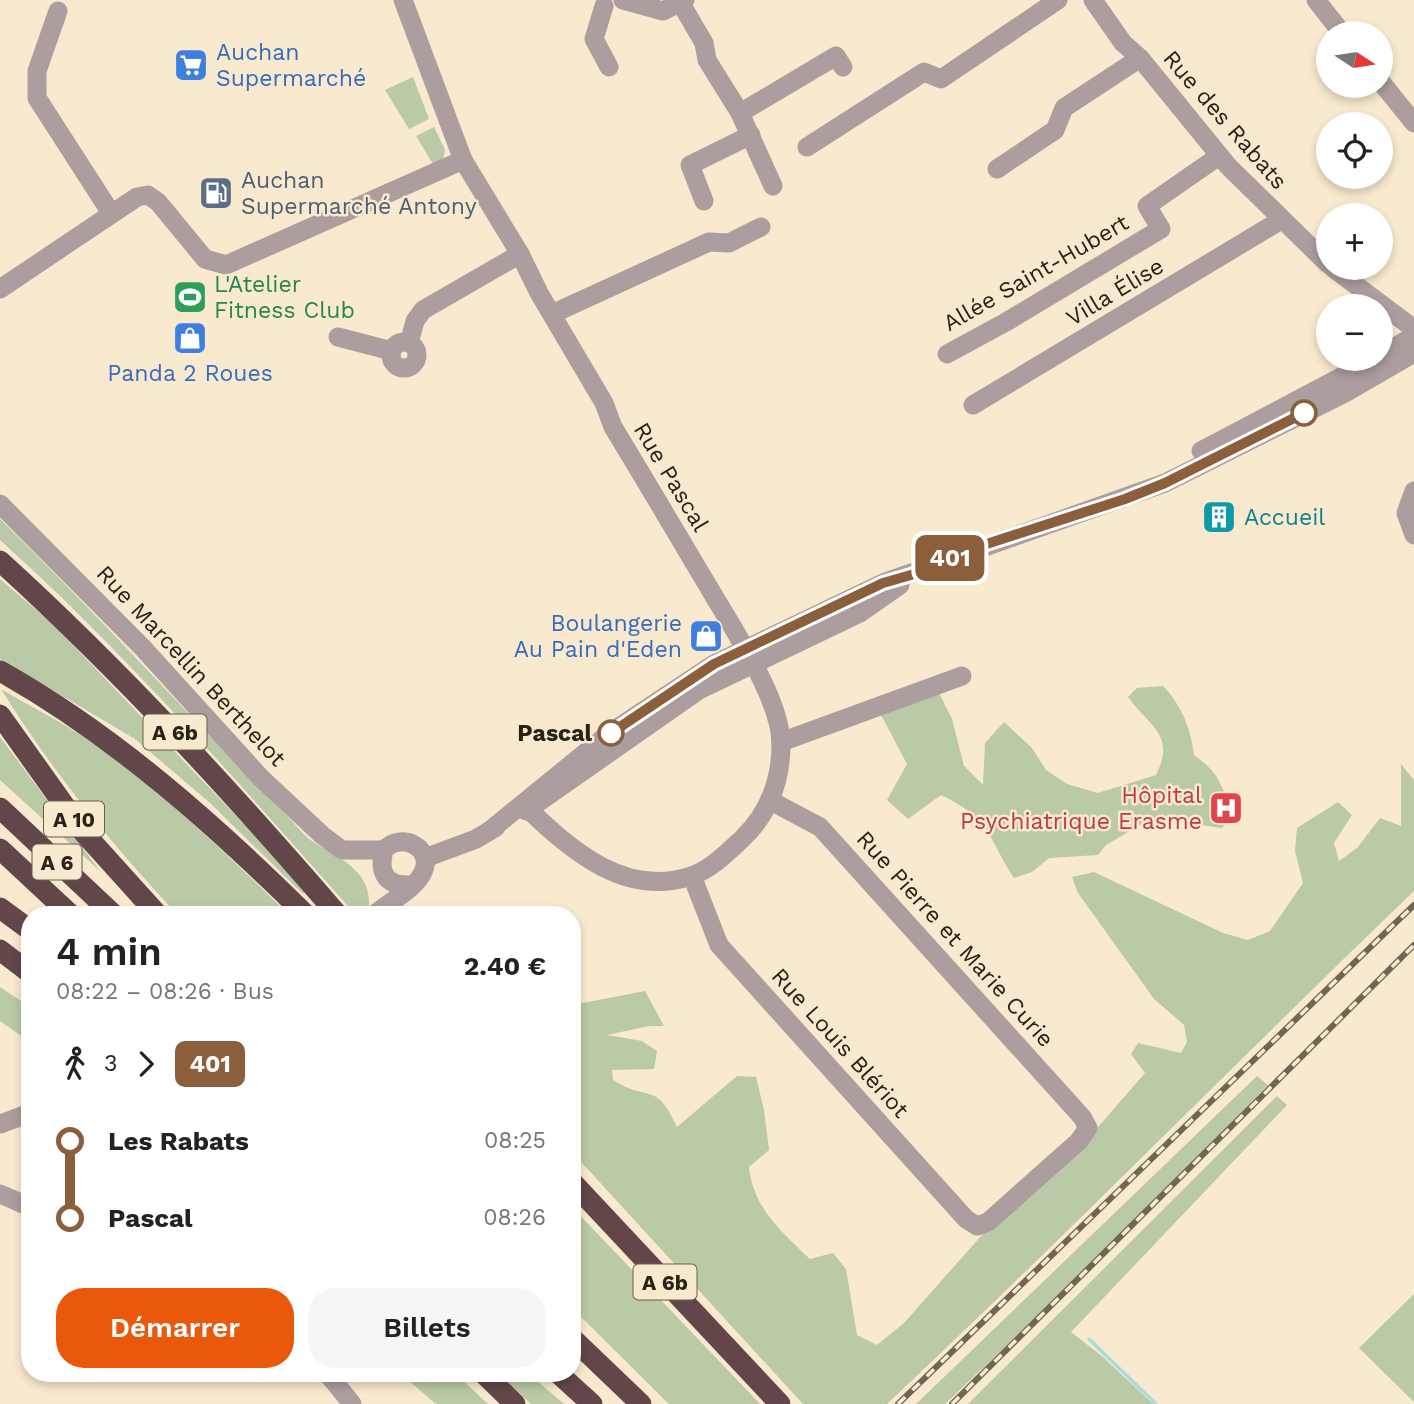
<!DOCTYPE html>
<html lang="fr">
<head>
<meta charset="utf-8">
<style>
  :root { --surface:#fff; --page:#f6f6f6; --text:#222; --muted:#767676; --accent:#ea580c }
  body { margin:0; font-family:"Work Sans",sans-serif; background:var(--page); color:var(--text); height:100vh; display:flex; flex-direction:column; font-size:26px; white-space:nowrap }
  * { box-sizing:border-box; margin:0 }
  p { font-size:23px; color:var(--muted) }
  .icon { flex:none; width:38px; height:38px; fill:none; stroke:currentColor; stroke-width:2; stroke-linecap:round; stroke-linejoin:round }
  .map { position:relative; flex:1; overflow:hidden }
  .drawer { position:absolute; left:21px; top:906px; width:560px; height:476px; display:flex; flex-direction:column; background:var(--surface); border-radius:28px; box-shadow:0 4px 10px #0003 }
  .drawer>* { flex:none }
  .badge { padding:0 14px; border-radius:10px; font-size:24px; line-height:46px }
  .needle { width:46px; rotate:102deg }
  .controls { position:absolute; left:1316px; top:21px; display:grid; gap:14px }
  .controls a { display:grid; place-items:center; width:77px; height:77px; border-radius:50%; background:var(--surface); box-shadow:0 4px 10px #0003; font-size:35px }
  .map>.badge { position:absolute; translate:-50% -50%; box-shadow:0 0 0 4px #fff }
  .legs { display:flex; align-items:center; gap:10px; height:77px; padding:0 35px; font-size:23px }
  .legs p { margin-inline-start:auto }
  .summary { display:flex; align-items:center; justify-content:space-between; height:119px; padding:0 35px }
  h1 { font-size:38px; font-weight:600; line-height:52px }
  .button { display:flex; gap:14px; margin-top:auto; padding:14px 35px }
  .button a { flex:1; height:80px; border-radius:28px; background:var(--accent); color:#fff; font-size:28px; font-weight:600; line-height:80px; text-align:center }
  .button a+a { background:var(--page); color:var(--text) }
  ul { padding:0 35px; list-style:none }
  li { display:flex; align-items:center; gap:24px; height:77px; font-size:26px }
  li i { display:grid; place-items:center; width:10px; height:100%; margin:0 9px; background:currentColor }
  li i::after { content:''; width:18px; height:18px; margin:-9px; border:5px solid; border-radius:50%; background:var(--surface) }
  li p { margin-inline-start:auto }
  li:first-child i { background:linear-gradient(#0000 50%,currentColor 0) }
  li:last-child i { background:linear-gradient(currentColor 50%,#0000 0) }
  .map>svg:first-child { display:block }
  .green { fill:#bac9a6 }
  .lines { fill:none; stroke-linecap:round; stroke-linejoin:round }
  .stream { stroke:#a7dce0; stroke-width:3.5 }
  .minor { stroke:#ac9d9e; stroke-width:19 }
  .highway { stroke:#63464a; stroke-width:21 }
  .rail-casing { stroke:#6f6656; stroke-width:6 }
  .rail { stroke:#f9e9ce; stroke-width:3.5; stroke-dasharray:10; stroke-linecap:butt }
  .line-1-casing { stroke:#fff; stroke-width:16 }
  .line-1 { stroke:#8b5e3c; stroke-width:10 }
  .stop-1-dot { fill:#fff; stroke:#8b5e3c; stroke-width:3.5 }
  .labels { text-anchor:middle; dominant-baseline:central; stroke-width:5; stroke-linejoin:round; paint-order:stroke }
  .shield { fill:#f9e9ce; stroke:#675e4f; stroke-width:2 }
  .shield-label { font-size:21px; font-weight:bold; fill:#282218 }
  .shop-label { font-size:23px; fill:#366cbe; stroke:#f9e9ce; text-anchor:start }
  .street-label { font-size:23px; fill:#282218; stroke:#f9e9ce }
  .service-label { font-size:23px; fill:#4e5e75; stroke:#f9e9ce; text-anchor:start }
  .leisure-label { font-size:23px; fill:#27864d; stroke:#f9e9ce; text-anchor:start }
  .culture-label { font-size:23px; fill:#0d838f; stroke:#f9e9ce; text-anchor:start }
  .stop-label { font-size:23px; font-weight:bold; fill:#282218; stroke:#f9e9ce; text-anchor:end }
  .health-label { font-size:23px; fill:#be3a42; stroke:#f9e9ce; text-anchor:end }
</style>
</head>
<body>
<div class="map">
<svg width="1414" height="1404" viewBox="0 0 1414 1404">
  <rect width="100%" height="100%" fill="#f9e9ce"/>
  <!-- green -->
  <g class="green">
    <path d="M413,77L429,119L409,129L385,90Z"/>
    <path d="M434,127L445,150L443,159L433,164L416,136Z"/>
    <path d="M0,519C99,616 192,719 290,819C297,826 304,836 312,841C337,857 371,870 369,905L356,915C241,786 129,656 0,540Z"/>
    <path d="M0,579L54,625L301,884L305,891L303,894L210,803L135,739L0,659Z"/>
    <path d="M1163,686C1181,704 1191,729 1194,755C1225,777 1217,786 1236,811L1222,828L1152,818L1106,845L1098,855L1049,858L1032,872L1014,878C986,835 993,820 941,795L908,819L887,800L907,764L879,711L937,689L952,719L964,766L983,785L985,743L1004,722L1032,748L1046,770L1067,784L1098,793L1156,775C1176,735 1150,727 1128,697L1137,688Z"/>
    <path d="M1,689C31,707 64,723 93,743C164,794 227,854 289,915H178C112,845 52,771 1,689Z"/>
    <path d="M0,737L100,871L0,780Z"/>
    <path d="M1401,764L1414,780V891C1237,1061 1066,1236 887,1404H803L572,1152V1005L645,991L664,1026H649L607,1035L642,1041L657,1051L654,1069L612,1070L613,1080C649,1103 656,1080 677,1127L737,1076L756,1077L764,1110L769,1150L749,1167C753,1208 782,1232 810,1259L833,1253L846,1269L857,1335L877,1345L904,1323L989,1227L1099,1126L1145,1073L1131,1054L1138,1043L1181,1053L1187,1042L1184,1025L1154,999L1078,893L1072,877L1094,872L1223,933L1248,940L1270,931L1303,883L1295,851L1297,828L1338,802L1352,815L1334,843L1339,861L1357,848L1380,818L1401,826Z"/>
    <path d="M0,987L30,1007V1042L0,1021Z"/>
    <path d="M1257,1076L1268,1085L1061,1294L945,1404H916Z"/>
    <path d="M1277,1096L1287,1105L1071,1332L1103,1357L1153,1404H968Z"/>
    <path d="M572,1207L760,1404H669L572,1308Z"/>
    <path d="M1414,1294V1402L1359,1348Z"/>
    <path d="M401,1374H456L488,1404H436Z"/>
    <path d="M498,1374H529L564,1404H531Z"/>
  </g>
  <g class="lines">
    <!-- stream -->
    <path class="stream" d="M1089,1339L1156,1404"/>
    <!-- minor -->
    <g class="minor">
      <path d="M403,0L463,160L520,254L539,293L604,403L613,427C646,481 678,536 711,591C733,629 781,699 781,744C781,781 769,813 742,839C728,852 710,870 691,876C626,898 572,851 529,810"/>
      <path d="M623,0L663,11L685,0"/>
      <path d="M1093,0L1123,43L1140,58L1228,166L1328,264"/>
      <path d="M1316,0L1342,33"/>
      <path d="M680,2L704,43L707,60L740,113L773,186"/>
      <path d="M604,6L594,39L609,67"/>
      <path d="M58,11L37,71V98L111,213"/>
      <path d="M1381,82L1414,123"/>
      <path d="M740,113L836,56L843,67"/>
      <path d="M807,147L924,72L941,79L1058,0"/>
      <path d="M997,169L1055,130L1064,108L1140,58"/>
      <path d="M704,201L690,165L751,135"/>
      <path d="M1333,268L1414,329"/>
      <path d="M0,289L137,197L148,195L158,202L205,259L226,265L463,160"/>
      <path d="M552,314L709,242L729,243L761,227"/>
      <path d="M338,337L392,351"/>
      <circle cx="404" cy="355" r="13"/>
      <path d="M409,343L415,321L423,310L520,254"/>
      <path d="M947,354L1006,322L1161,229L1147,206L1219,156"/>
      <path d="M1381,355L1414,336"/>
      <path d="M973,405L1281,220"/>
      <path d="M1201,451L1375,359"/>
      <path d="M1414,491L1406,513L1414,535"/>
      <path d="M0,504L142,647L261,778L322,835L342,850H384"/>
      <path d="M781,742L962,676"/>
      <path d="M526,811L699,690L860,613L900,585"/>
      <path d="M488,832L607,735L714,664L883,583L1165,483L1345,393L1414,353"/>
      <path d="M425,858L476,839L496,827"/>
      <path d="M692,876L719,945L966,1219L977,1226L988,1222L1079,1141L1088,1128L1082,1117L820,827L771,801"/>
      <path d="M374,915C388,902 415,890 423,872C434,848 401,831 384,850C378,873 386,886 410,885"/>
      <path d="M0,1124L30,1113"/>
      <path d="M0,1194L30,1207"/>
      <path d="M328,1374L352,1404"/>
    </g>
    <!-- highway -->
    <g class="highway">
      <path d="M0,561C121,671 231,791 338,915"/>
      <path d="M0,671C114,735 214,824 306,915"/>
      <path d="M0,715L84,833L158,915"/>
      <path d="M0,808L114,915"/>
      <path d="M0,849L71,915"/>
      <path d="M0,908L30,930"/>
      <path d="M0,950L30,973"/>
      <path d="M572,1182L780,1404"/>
      <path d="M572,1338L641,1404"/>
      <path d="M484,1374L515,1404"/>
      <path d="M559,1374L592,1404"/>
    </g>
    <!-- rail casing -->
    <g class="rail-casing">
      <g id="rail">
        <path d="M898,1404L1414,905"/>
        <path d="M952,1404L1414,945"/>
      </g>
    </g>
    <!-- rail -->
    <use href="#rail" class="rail"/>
  </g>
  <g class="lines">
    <!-- line-1 casing -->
    <g class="line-1-casing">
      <path id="line-1" d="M611,733L714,664L883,583L911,575L965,551L1125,499L1165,483L1304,413"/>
    </g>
    <!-- line-1 -->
    <use href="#line-1" class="line-1"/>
  </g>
  <!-- icons -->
  <defs>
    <g id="supermarket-square" transform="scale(1.75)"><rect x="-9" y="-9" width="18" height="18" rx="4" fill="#3f7fe0" stroke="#f9e9ce"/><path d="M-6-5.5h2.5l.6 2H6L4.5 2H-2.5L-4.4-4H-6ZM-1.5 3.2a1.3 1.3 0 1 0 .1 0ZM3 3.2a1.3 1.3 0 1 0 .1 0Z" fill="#fff"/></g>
    <g id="fuel-square" transform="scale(1.75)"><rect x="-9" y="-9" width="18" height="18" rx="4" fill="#5c6f8a" stroke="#f9e9ce"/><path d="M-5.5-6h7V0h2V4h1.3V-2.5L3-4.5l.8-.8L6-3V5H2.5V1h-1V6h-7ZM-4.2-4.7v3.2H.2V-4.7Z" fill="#fff"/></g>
    <g id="stadium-square" transform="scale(1.75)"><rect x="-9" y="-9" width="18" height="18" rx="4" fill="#2e9e5b" stroke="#f9e9ce"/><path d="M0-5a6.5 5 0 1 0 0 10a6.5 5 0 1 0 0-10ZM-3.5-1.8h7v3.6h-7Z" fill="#fff"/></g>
    <g id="shop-square" transform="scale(1.75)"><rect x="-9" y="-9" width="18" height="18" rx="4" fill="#3f7fe0" stroke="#f9e9ce"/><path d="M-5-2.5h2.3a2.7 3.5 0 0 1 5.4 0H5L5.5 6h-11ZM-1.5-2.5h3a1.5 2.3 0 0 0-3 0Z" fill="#fff"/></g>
    <g id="building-square" transform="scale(1.75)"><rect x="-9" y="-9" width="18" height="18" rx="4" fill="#0f9aa8" stroke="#f9e9ce"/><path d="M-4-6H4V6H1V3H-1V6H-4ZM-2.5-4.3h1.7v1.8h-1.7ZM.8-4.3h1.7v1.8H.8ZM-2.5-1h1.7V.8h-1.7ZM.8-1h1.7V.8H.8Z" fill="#fff"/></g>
    <g id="hospital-square" transform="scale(1.75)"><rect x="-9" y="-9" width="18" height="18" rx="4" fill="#e0444e" stroke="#f9e9ce"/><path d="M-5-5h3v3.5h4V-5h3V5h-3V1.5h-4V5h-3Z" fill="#fff"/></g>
  </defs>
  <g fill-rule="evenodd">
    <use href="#supermarket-square" x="191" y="65"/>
    <use href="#fuel-square" x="216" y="193"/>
    <use href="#stadium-square" x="190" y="297"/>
    <use href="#shop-square" x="190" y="338"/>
    <use href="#building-square" x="1219" y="517"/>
    <use href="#shop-square" x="706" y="636"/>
    <use href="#hospital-square" x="1226" y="808"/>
  </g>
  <!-- markers -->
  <g class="stop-1-dot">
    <circle cx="1304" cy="413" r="12"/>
    <circle cx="611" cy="733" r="12"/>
  </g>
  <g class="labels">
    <!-- shield labels -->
    <g class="shield">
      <rect x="143.5" y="714.5" width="63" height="35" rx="5"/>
      <rect x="44" y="801.5" width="60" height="35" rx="5"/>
      <rect x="32.5" y="844.5" width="49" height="35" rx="5"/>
      <rect x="633.5" y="1264.5" width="63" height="35" rx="5"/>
    </g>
    <g class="shield-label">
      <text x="175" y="732">A 6b</text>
      <text x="74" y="819">A 10</text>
      <text x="57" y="862">A 6</text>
      <text x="665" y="1282">A 6b</text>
    </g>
    <!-- shop labels -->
    <g class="shop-label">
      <text x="216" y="52">Auchan<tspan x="216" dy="26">Supermarché</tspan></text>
      <text x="190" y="373" text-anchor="middle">Panda 2 Roues</text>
      <text x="682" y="623" text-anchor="end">Boulangerie<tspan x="682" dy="26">Au Pain d'Eden</tspan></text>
    </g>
    <!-- street labels -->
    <g class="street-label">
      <text transform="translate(1225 120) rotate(49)">Rue des Rabats</text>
      <text transform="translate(1036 273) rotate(-30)">Allée Saint-Hubert</text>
      <text transform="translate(1115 292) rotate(-31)">Villa Élise</text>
      <text transform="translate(671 477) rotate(59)">Rue Pascal</text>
      <text transform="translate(191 666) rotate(47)">Rue Marcellin Berthelot</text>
      <text transform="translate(955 939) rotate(48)">Rue Pierre et Marie Curie</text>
      <text transform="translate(840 1043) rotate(48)">Rue Louis Blériot</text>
    </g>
    <!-- service labels -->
    <g class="service-label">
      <text x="241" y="180">Auchan<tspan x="241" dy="26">Supermarché Antony</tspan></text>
    </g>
    <!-- leisure labels -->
    <g class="leisure-label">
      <text x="214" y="284">L'Atelier<tspan x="214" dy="26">Fitness Club</tspan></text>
    </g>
    <!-- culture labels -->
    <g class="culture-label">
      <text x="1244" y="517">Accueil</text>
    </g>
    <!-- stop labels -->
    <g class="stop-label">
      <text x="592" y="733">Pascal</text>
    </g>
    <!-- health labels -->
    <g class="health-label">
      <text x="1202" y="795">Hôpital<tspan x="1202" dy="26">Psychiatrique Erasme</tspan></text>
    </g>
  </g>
</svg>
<div class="controls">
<a><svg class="needle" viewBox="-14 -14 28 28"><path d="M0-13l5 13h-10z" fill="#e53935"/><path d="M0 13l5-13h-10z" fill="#767676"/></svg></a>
<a><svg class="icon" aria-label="locate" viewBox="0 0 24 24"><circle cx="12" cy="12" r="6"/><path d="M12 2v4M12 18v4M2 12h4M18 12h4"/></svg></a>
<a>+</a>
<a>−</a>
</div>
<b class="badge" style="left:950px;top:558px;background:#8b5e3c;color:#fff">401</b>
<section class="drawer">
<div class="summary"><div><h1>4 min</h1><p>08:22 – 08:26 · Bus</p></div><b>2.40 €</b></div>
<div class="legs"><svg class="icon" aria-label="walk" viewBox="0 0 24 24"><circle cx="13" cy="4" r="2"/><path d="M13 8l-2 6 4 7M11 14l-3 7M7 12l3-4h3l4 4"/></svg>3<svg class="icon" aria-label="forward" viewBox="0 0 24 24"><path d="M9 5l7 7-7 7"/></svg><b class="badge" style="background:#8b5e3c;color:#fff">401</b></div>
<ul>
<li><i style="color:#8b5e3c"></i><b>Les Rabats</b><p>08:25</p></li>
<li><i style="color:#8b5e3c"></i><b>Pascal</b><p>08:26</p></li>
</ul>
<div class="button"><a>Démarrer</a><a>Billets</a></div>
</section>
</div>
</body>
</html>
